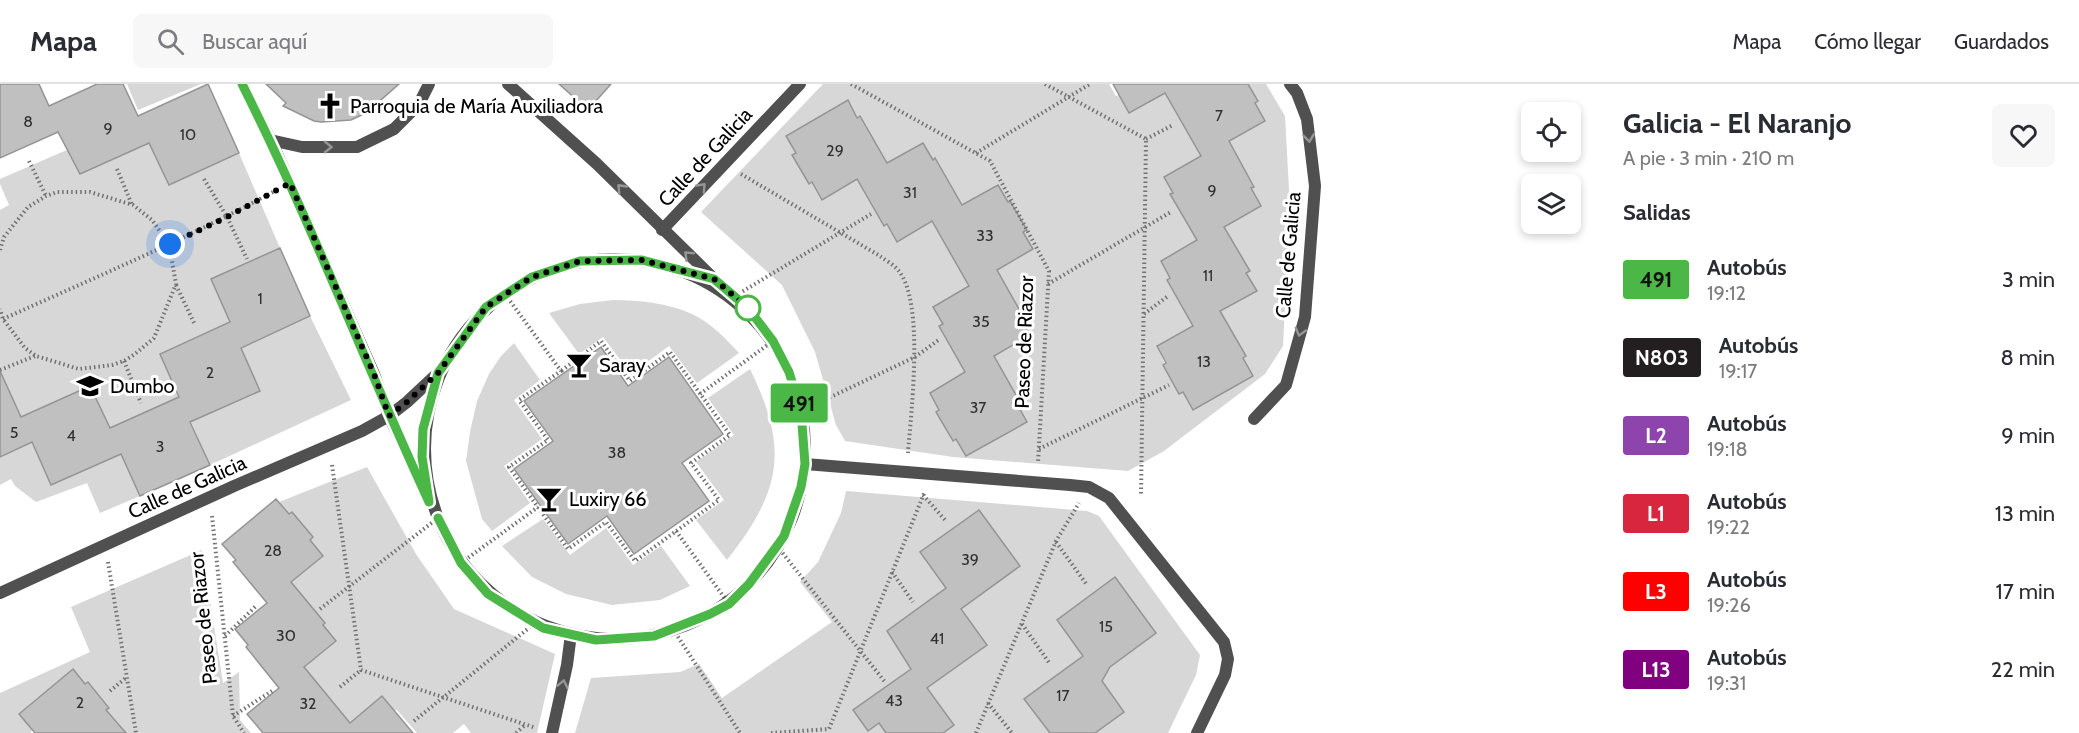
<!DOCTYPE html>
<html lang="es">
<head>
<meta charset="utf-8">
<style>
  :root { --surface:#fff; --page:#f7f7f7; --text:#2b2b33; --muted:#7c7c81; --line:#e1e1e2 }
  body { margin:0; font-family:Cabin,sans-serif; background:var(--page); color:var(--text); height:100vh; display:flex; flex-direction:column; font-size:22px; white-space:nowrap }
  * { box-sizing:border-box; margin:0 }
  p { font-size:20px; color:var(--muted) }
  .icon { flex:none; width:33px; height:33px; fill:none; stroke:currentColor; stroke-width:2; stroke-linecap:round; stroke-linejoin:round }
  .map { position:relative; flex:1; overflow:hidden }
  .sheet { display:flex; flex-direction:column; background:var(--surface); width:480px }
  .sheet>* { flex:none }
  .badge { padding:0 12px; border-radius:4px; font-size:21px; line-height:39px }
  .buttons { position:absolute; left:1521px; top:18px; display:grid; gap:12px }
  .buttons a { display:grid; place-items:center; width:60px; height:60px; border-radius:9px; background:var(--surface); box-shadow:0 3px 9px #0003; font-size:30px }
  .you { position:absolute; width:30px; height:30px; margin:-15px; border:4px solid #fff; border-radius:50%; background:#1a73e8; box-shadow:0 0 0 9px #1a73e833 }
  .map>.badge { position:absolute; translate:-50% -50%; box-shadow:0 0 0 3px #fff }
  h2 { padding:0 24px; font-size:22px; line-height:54px }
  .round { display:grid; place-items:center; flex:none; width:63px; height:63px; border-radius:9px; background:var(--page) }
  .headline { display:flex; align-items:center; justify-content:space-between; height:102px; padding:0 24px }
  h1 { font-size:28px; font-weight:700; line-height:45px }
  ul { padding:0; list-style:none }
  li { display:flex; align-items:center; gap:18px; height:78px; padding:0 24px }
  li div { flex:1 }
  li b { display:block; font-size:22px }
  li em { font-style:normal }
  li .badge { min-width:66px; font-weight:700; text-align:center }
  header { display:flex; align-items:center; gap:36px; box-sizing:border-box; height:84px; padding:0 30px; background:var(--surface); border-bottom:2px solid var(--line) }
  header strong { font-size:28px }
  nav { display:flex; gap:33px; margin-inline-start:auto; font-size:21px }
  .search { width:420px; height:54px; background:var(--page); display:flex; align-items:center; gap:15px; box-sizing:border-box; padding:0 21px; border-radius:9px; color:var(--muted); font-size:22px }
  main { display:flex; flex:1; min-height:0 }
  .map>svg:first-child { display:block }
  .green { fill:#d7d7d7; fill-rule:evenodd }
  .building { fill:#c0c0c0; stroke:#949494; stroke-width:1.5 }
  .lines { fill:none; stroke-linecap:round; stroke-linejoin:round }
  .path { stroke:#727272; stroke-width:4; stroke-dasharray:1.5 3; stroke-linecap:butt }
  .minor { stroke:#505050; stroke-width:12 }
  .oneway { stroke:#969696 }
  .line-casing { stroke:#fff; stroke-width:14 }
  .line { stroke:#4ab747; stroke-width:9 }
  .walk { stroke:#000; stroke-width:6; stroke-dasharray:0 10.8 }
  .stop-dot { fill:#fff; stroke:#4ab747; stroke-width:3 }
  .labels { text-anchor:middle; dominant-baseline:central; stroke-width:6; stroke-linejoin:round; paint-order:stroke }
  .number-label { font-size:16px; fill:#303030 }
  .poi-label { font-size:20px; fill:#000; stroke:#fff; text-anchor:start }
  .street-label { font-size:20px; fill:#000; stroke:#fff }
</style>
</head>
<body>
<header>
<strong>Mapa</strong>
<div class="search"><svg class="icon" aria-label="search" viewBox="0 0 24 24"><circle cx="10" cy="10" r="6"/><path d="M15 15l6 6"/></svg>Buscar aquí</div>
<nav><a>Mapa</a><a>Cómo llegar</a><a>Guardados</a></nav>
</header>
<main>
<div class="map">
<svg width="1599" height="649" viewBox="0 0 1599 649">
  <rect width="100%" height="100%" fill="#fff"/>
  <!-- green -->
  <g class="green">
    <path d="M127,0H201L138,26Z"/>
    <path d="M823,0H1109L1116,12L1119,11L1129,28L1164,0L1174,26L1210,82L1186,80L1164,93L1173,109L1171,111L1205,166L1181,165L1161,177L1170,194L1167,196L1202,252L1178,250L1157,263L1179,310L1183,308L1193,326L1246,272L1230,244L1211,217L1256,207L1246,189L1249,187L1215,132L1254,102L1238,74L1219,47L1258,17L1248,0H1266L1285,32L1290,124L1283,262L1265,290L1164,367L1128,387L953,373L845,357L836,341L815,268L782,201L701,128ZM847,17L857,34L860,32L890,93L901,71L923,59L933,76L935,75L965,135L1010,117L1027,145L1023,148L1033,165L1012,177L987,175L1007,204L1023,232L1020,234L1030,251L1008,264L984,262L1020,318L987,360L966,372L956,355L952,357L936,328L939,326L930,309L952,296L975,298L939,242L943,240L933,223L955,210L979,212C959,183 943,156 929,124L919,145L897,157L887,140L884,142L854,81L809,100L792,71L796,69L786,51L808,39L815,50Z"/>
    <path d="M150,59L169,101L239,69L280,164L211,195L230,239L179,313L110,344L90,302L21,333L0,291V126L9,121L0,100V95L69,65L80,90Z"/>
    <path d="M613,216C639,216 668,219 692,230C710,238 726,255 739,269L697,299L669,262L631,290L603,253L579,270L549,229L580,220Z"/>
    <path d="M310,232L351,316L210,381L191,338L260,307L241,263Z"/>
    <path d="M514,259L540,296L514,316L542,355L504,382L530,419L492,447L482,435L466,377L470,348L477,317L489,290L501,272Z"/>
    <path d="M750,285C789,365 782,406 727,476L696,436L724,416L696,378L734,351L708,314Z"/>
    <path d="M32,358L51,401L134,364L129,388L140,412L100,429L87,399L36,418L15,402L11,395L0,401V373Z"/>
    <path d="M367,383L416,470L454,525L555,570L537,649H471L464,640L453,649H417L397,626L348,642C333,616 314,596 293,575L317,573L336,557L323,541L325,538L304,514L280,490L304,487L323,471L310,456L313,453L292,428L289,430L279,418Z"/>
    <path d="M846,407L1087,427L1099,432L1200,571L1196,591L1168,649H1095L1088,599L1156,549L1142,530L1120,521L1130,513L1115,493L1057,536L1071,556L1094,564L1053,649H943L954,641L939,620L917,612L987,561L950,532L1020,482L979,426L920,468L934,488L957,496L887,547L913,583L854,626L879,639L886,649H575L591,594L680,588L699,580L722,614L832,538L800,498L818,478L841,429Z"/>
    <path d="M543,435L570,471L606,444L633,481L661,462L690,502L660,516L612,521L566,510L532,493L502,462Z"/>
    <path d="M202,466L223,599L239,588L240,636L251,649H111L120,641L106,626L109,623L89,598L85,600L73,585L48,624L38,613L19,630L32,645L31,649H0V609L90,568L71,523Z"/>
  </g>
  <!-- building -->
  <g class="building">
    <path d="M0,0H39L49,22L97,0H123L138,32L208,0L239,69L169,101L149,59L80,90L58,48L0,74Z"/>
    <path d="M266,0H399L366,29L351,36L321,38L314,37L283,22L286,19Z"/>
    <path d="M559,0H611L588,26Z"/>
    <path d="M1113,0H1248L1258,17L1255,19L1265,37L1229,57L1254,103L1251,104L1261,122L1224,143L1250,187L1246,189L1257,207L1220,227L1246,272L1243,274L1253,292L1193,326L1183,308L1179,310L1163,281L1166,279L1157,262L1193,242L1167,196L1170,194L1161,177L1197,156L1170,110L1173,109L1164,93L1201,72L1165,9L1129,29Z"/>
    <path d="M848,16L857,34L860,32L887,79L923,59L933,76L935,74L962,121L998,101L1008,118L1010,117L1027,146L1023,148L1033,165L997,186L1023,232L1020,234L1030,251L994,272L1020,318L1017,320L1027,338L966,372L956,355L953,357L936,328L939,326L930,309L965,288L939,242L943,240L933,223L969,202L932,137L897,158L887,140L884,142L857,95L822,116L812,98L809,100L792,71L796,69L786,52Z"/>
    <path d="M280,164L310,232L241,264L260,307L190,338L210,381L140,412L121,370L51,401L32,358L0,373V287L21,333L90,302L110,344L179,313L160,270L230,238L211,195Z"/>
    <path d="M601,263L628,302L669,273L723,350L682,379L709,417L634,470L607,432L568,460L514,385L553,357L524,317Z"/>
    <path d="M276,415L289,430L292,428L313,453L310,456L323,472L291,498L325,539L323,541L336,557L304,583L350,639L382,612L413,649H263L247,630L279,604L246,563L248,561L235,545L267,519L233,478L236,476L222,460Z"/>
    <path d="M979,426L1020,482L961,525L987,561L927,604L954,641L943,649H886L879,639L868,647L853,626L911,585L887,547L946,504L920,468Z"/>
    <path d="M1115,493L1156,549L1110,583L1102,597L1124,628L1095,649H1050L1024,615L1083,572L1057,536Z"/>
    <path d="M73,585L85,600L88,598L109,624L106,626L126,649H35L19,630Z"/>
  </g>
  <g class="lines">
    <!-- path -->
    <g class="path">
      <path d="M851,0L990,77L1049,187L1038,379"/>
      <path d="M1045,0L1146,55L1141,412"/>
      <path d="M1146,55L1173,41"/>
      <path d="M976,69L1090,0"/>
      <path d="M29,77L46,112"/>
      <path d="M117,85L132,121"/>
      <path d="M741,90L880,172C885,176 893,180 898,186C925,217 911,328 908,369"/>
      <path d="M204,95L227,133L247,175"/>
      <path d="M0,166L4,153L28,123L46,112L57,108H90L133,121L152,136L169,160L176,200L154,254L135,270L124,277L112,281L79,285L36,272L25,264L3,235L0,225"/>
      <path d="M1048,200L1171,128"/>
      <path d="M176,201L195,241"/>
      <path d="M505,210L561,287L519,316L548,356L509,383L568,465L606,438L635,477L719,416L691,379L730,351L670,268L630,297L601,257L561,287"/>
      <path d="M735,212L871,130"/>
      <path d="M1144,230L1168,212"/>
      <path d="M3,235C94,194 186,155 273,108"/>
      <path d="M124,277L141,319"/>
      <path d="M0,286L35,272"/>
      <path d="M700,310L773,257"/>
      <path d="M801,327L915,273L940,255"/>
      <path d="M1039,365L1169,301"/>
      <path d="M332,381L361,586L536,644"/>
      <path d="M923,411L946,437"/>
      <path d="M212,432L233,632L244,649"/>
      <path d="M676,447L729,520"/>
      <path d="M1056,458L1087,501"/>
      <path d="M777,462L885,598"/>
      <path d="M108,478L136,649"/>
      <path d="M461,479L538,423"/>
      <path d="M892,488L913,518"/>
      <path d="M320,525L438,434"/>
      <path d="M1022,540L1050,580"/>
      <path d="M673,545L740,649"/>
      <path d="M225,552L257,521"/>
      <path d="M340,603L361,586"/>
      <path d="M110,607L127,593"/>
      <path d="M988,619L1012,649"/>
      <path d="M233,632L272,607"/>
      <path d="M414,637L535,539"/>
      <path d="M516,649L525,641"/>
      <path d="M771,649L829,645L925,407"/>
      <path d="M976,649L1056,457L1079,419"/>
    </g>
    <!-- minor -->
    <g class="minor">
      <path d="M242,0L274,63L374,290L389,332L423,403"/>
      <path d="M508,0L597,80L713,194"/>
      <path d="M270,56L302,63H357L394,45L419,20L429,0"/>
      <path d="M662,146L800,0"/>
      <circle cx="615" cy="365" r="190"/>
      <path d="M1254,335L1286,301L1305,233L1315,102L1307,35L1297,9L1290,0"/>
      <path d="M805,380L1070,401L1089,403L1109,414L1224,558L1228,575L1225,591L1197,649"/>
      <path d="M0,509L234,402L362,347L389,332L407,318L437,290"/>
      <path d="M552,649L567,581L571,550"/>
    </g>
  </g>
  <!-- one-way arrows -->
  <defs><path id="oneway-chevron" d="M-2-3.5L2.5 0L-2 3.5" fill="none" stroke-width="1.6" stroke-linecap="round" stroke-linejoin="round" transform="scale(1.5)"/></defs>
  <g class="oneway">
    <use href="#oneway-chevron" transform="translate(1309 54) rotate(83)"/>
    <use href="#oneway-chevron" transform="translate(328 63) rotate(1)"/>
    <use href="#oneway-chevron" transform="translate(702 103) rotate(-47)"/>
    <use href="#oneway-chevron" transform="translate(621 104) rotate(-134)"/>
    <use href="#oneway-chevron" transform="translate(688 171) rotate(-136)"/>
    <use href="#oneway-chevron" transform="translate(1300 248) rotate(105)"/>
    <use href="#oneway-chevron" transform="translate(563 600) rotate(-78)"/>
  </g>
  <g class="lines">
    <!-- line casing -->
    <g class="line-casing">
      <path id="line" d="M242,0C311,137 365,280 429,418L422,373L423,345L438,289L486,223L532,193L580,177L642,176L714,195L748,224L773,257L789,288L801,327L805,380L801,403L784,452L777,462L749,500L729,520L710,530L654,552L596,556L543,544L488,510L461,479L438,434"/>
    </g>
    <!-- line -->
    <use href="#line" class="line"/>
    <!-- walk -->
    <path class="walk" d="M170,160L227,133L290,99L374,290L389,332L407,318L438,289L486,223L532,193L580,177L642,176L714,195L748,224"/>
  </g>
  <!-- icons -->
  <defs>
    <g id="church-bare" transform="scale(2.07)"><path d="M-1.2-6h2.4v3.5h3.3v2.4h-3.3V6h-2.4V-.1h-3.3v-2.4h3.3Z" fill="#000" stroke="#fff" stroke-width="2.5" paint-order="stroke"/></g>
    <g id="bar-bare" transform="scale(2.07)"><path d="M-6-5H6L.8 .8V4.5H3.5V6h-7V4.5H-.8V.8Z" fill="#000" stroke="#fff" stroke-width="2.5" paint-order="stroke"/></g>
    <g id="school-bare" transform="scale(2.07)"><path d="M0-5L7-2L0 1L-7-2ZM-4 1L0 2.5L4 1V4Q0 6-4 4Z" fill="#000" stroke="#fff" stroke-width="2.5" paint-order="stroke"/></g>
  </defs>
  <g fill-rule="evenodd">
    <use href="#church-bare" x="330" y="22"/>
    <use href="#bar-bare" x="579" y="281"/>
    <use href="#school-bare" x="90" y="302"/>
    <use href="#bar-bare" x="549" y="415"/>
  </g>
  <!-- markers -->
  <circle class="stop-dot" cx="748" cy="224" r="12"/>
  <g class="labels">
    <!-- number labels -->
    <g class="number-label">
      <text x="1219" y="31">7</text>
      <text x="28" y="37">8</text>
      <text x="108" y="44">9</text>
      <text x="188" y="50">10</text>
      <text x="835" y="66">29</text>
      <text x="1212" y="106">9</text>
      <text x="910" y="108">31</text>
      <text x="985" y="151">33</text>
      <text x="1208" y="191">11</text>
      <text x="260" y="214">1</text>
      <text x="981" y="237">35</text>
      <text x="1204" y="277">13</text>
      <text x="210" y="288">2</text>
      <text x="978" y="323">37</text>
      <text x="14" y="348">5</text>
      <text x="71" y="351">4</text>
      <text x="160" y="362">3</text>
      <text x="617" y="368">38</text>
      <text x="273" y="466">28</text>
      <text x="970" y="475">39</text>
      <text x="1106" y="542">15</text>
      <text x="286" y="551">30</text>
      <text x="937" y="554">41</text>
      <text x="1063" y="611">17</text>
      <text x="894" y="616">43</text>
      <text x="80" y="618">2</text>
      <text x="308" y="619">32</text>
    </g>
    <!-- poi labels -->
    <g class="poi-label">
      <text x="350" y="22">Parroquia de María Auxiliadora</text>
      <text x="599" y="281">Saray</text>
      <text x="110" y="302">Dumbo</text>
      <text x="569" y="415">Luxiry 66</text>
    </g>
    <!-- street labels -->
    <g class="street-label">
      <text transform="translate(705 73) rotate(-47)">Calle de Galicia</text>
      <text transform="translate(1288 171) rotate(-85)">Calle de Galicia</text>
      <text transform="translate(1024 258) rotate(-88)">Paseo de Riazor</text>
      <text transform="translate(187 403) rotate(-24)">Calle de Galicia</text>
      <text transform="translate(203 534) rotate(-96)">Paseo de Riazor</text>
    </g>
  </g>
</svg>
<div class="buttons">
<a><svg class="icon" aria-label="locate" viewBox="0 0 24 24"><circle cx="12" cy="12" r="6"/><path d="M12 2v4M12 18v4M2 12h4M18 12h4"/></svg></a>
<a><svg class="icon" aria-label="layers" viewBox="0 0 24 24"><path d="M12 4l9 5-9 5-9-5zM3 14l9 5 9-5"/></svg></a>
</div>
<div class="you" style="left:170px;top:160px"></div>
<b class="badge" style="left:799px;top:319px;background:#4ab747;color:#111">491</b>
</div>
<section class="sheet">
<div class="headline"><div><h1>Galicia - El Naranjo</h1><p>A pie · 3 min · 210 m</p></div><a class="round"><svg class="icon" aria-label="heart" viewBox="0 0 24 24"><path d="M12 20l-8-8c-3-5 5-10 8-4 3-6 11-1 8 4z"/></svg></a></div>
<h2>Salidas</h2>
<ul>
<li><span class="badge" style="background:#4ab747;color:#111">491</span><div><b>Autobús</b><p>19:12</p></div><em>3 min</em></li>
<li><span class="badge" style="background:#231f20;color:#fff">N803</span><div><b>Autobús</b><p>19:17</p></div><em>8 min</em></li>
<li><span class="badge" style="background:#8e44ad;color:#fff">L2</span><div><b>Autobús</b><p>19:18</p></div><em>9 min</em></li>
<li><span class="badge" style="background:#d7263d;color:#fff">L1</span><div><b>Autobús</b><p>19:22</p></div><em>13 min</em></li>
<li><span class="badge" style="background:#f00;color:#fff">L3</span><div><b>Autobús</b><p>19:26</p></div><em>17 min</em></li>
<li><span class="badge" style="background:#800080;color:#fff">L13</span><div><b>Autobús</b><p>19:31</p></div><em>22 min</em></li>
</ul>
</section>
</main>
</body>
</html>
